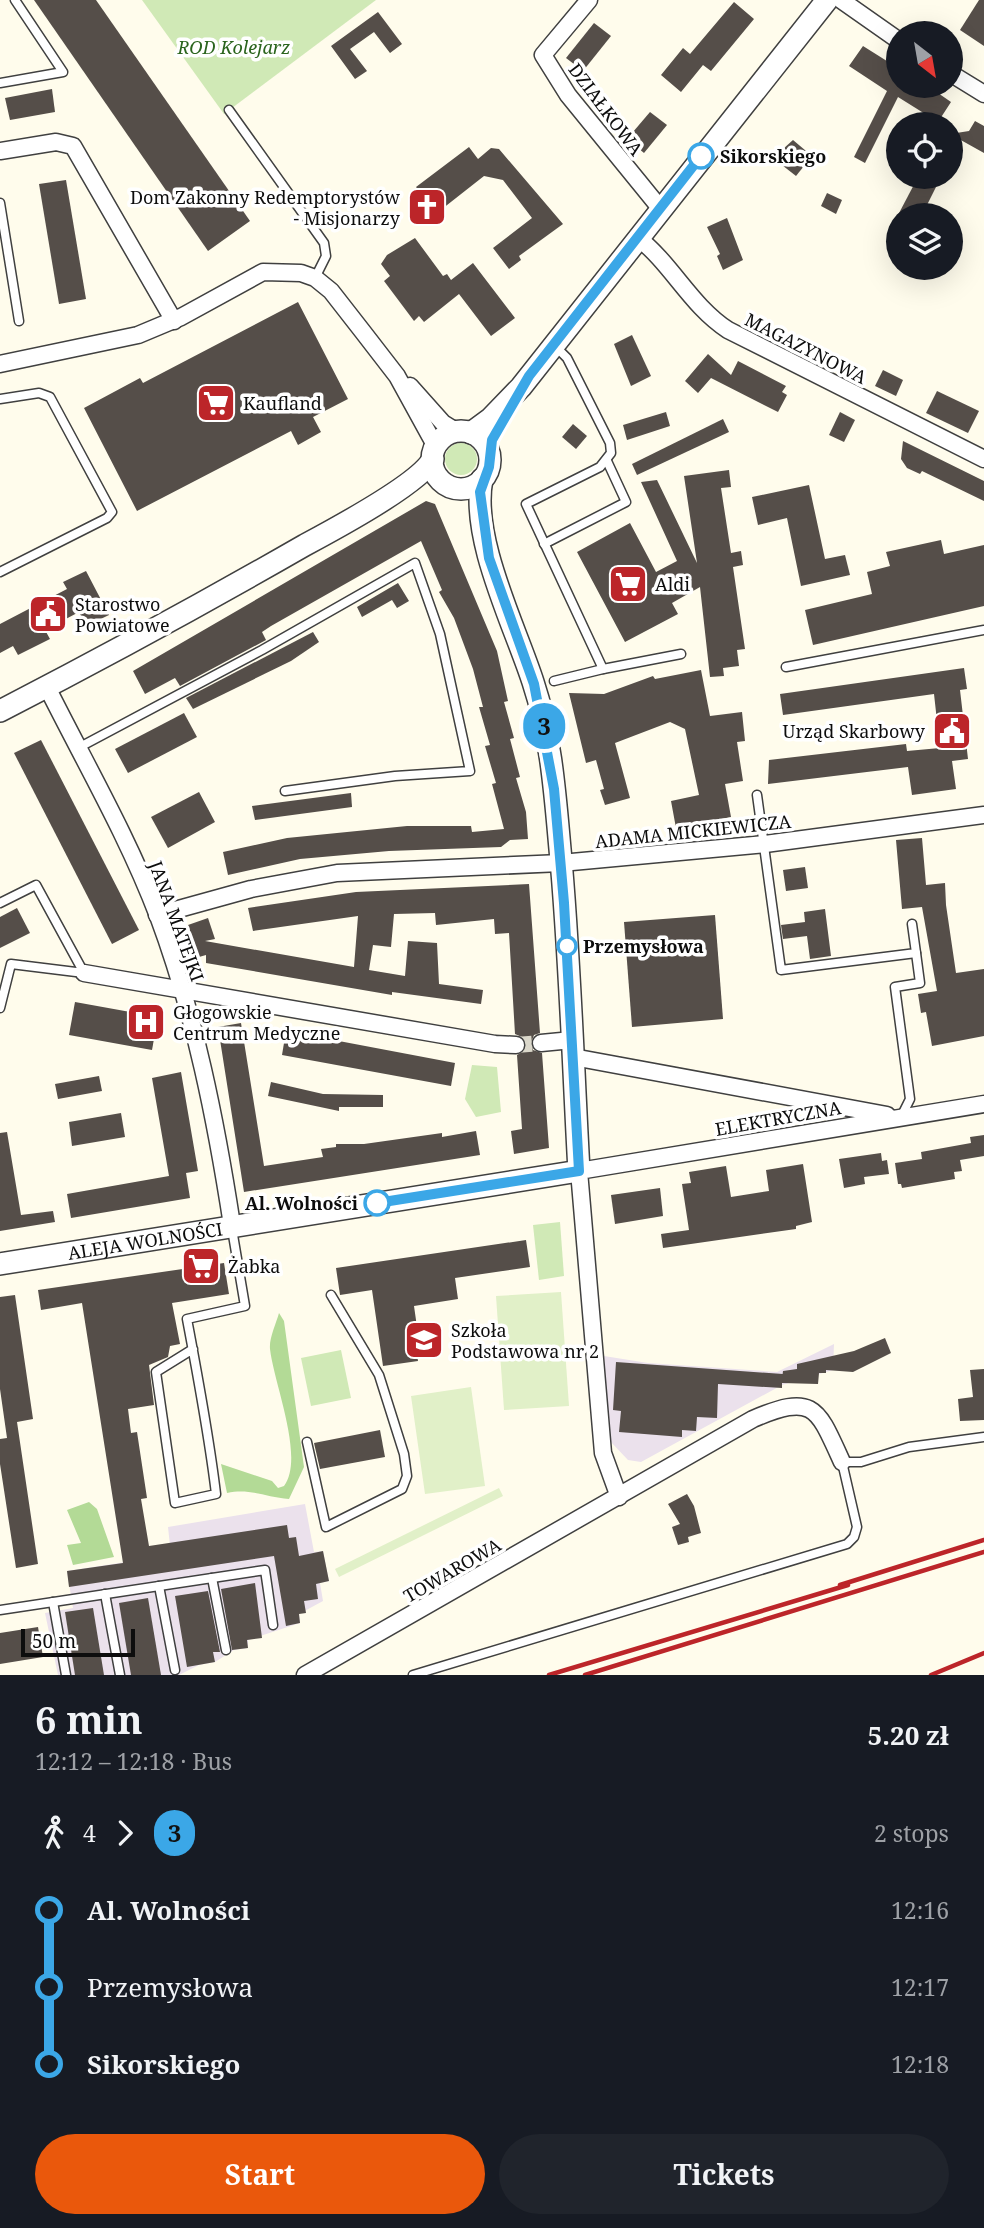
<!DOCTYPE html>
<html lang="en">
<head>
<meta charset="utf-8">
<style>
  :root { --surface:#171b24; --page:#20242c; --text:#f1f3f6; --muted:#9ea1a6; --accent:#ea580c }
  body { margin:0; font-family:"Noto Serif",serif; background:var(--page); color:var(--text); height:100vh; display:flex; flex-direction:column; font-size:26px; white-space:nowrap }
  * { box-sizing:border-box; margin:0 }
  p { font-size:23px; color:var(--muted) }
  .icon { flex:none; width:38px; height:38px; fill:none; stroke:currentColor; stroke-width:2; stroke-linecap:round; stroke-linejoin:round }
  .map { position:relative; height:1675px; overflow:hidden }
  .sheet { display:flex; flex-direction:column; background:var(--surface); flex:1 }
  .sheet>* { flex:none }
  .badge { padding:0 14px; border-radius:23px; font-size:24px; line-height:46px }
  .needle { width:46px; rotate:149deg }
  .fabs { position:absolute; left:886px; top:21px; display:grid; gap:14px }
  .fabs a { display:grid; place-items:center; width:77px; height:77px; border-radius:50%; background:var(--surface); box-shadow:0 7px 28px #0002; font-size:35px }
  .scale { position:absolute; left:21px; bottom:18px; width:114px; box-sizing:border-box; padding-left:7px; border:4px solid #0d0d0d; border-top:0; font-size:19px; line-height:24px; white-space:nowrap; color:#0d0d0d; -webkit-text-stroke:5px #fff; paint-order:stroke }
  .map>.badge { position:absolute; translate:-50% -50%; box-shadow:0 0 0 4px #fff }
  .legs { display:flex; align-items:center; gap:10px; height:77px; padding:0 35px; font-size:23px }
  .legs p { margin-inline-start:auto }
  .headline { display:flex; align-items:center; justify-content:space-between; height:119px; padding:0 35px }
  h1 { font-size:38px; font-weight:700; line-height:52px }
  .primary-button { display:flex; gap:14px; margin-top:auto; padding:14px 35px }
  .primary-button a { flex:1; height:80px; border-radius:42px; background:var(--accent); color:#fff; font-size:28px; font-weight:700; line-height:80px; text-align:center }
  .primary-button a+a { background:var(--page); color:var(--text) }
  ul { padding:0 35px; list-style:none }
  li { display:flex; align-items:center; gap:24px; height:77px; font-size:26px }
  li i { display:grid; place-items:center; width:10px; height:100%; margin:0 9px; background:currentColor }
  li i::after { content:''; width:18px; height:18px; margin:-9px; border:5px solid; border-radius:50%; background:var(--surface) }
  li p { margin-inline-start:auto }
  li:first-child i { background:linear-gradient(#0000 50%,currentColor 0) }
  li:last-child i { background:linear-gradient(currentColor 50%,#0000 0) }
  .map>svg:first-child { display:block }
  .industrial { fill:#ebe1ec }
  .green { fill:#d0e9b6 }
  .forest { fill:#b3da96 }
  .pitch { fill:#e1f0c8 }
  .building { fill:#554e49 }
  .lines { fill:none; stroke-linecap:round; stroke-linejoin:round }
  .minor-tunnel { stroke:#dbd8cb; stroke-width:16; stroke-dasharray:16 8; stroke-linecap:butt }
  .service-casing { stroke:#404040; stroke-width:11 }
  .minor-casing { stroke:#404040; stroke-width:19 }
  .tertiary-casing { stroke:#404040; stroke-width:24 }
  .service { stroke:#fff; stroke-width:8 }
  .minor { stroke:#fff; stroke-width:16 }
  .tertiary { stroke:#fff; stroke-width:21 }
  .rail { stroke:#bc2529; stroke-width:4.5 }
  .line-1-casing { stroke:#fff; stroke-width:16 }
  .line-1 { stroke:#3ba7e7; stroke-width:10 }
  .stop-1-dot { fill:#fff; stroke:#3ba7e7; stroke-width:3.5 }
  .labels { text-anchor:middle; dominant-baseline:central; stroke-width:7; stroke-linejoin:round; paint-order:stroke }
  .park-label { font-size:18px; font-style:italic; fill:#2a641d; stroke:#fff }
  .street-label { font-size:18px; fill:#0d0d0d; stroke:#fff }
  .stop-label { font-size:18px; font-weight:bold; fill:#0d0d0d; stroke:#fff; text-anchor:start }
  .poi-label { font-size:18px; fill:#0d0d0d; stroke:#fff; text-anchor:start }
</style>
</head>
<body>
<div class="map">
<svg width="984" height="1675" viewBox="0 0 984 1675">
  <rect width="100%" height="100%" fill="#fffcec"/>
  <!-- industrial -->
  <g class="industrial">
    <path d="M834,1344L833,1370L782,1385L641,1462L628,1460L609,1440L604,1356L648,1363L777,1372Z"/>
    <path d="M305,1504L314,1552L323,1551L329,1581L320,1583L323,1601L299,1614L300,1623L248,1640V1648L234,1650L215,1662L199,1665L179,1675H58L45,1613L73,1608L67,1571L171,1555L168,1527Z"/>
  </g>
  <!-- green -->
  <g class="green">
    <path d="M142,0H376L224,114Z"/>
    <circle cx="461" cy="459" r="16"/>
    <path d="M472,1065L497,1067L501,1112L476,1117L465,1099Z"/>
    <path d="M560,1222L564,1276L539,1280L533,1225Z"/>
    <path d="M341,1350L351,1398L311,1406L301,1358Z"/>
  </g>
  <!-- forest -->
  <g class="forest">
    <path d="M279,1313L284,1321L304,1467L289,1499C265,1497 250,1488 227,1493L221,1464L272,1481L278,1488L284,1486C305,1458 274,1384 270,1349C269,1338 276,1324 279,1313Z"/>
    <path d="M89,1502L97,1509L114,1557L73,1565L67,1545L81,1543L67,1510Z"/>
  </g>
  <!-- pitch -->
  <g class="pitch">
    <path d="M561,1292L569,1406L504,1410L496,1296Z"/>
    <path d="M471,1387L485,1486L425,1494L411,1396Z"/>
    <path d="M499,1488L503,1496L339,1577L335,1569Z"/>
  </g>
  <!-- building -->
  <g class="building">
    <path d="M34,0H96L250,221L208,251Z"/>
    <path d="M979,0H984V46L960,30Z"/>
    <path d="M734,2L754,19L711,71L703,65L681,92L661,75L683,48L690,54Z"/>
    <path d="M378,12L402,44L390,53L374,32L350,49L367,71L355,79L331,46Z"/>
    <path d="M594,23L611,36L583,71L566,58Z"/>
    <path d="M863,46L898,68V86H943L938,93L951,102L938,122L898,97L865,163L854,157L887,91L849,66Z"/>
    <path d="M52,89L55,112L10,120L5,98Z"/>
    <path d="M650,112L667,125L644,153L627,139Z"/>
    <path d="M975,121L984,126V153L950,134L969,131Z"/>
    <path d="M793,140L812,156L796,176L773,158Z"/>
    <path d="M469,147L478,159L491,148L499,149L563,224L519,256L521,260L509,269L493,248L532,218L503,180L484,176L428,220L409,209L424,197L416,187Z"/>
    <path d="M918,177H941L922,215H898Z"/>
    <path d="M66,180L86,299L59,304L39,184Z"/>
    <path d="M827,193L842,200L836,214L821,206Z"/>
    <path d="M727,218L743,260L723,270L717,256L720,254L707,227Z"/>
    <path d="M415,238L443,276L447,274L451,280L473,263L515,318L491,336L459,294L424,322L419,316L414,321L384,281L390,276L381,264L387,255Z"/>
    <path d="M298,302L348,399L313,417L321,432L298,445L291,431L137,511L84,408L140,378L143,383Z"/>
    <path d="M632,335L651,376L631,386L614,344Z"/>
    <path d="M708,354L731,375L738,361L786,386L782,392L787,395L778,412L711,378L698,393L685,381Z"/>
    <path d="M883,370L903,380L896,396L875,386Z"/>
    <path d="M937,391L979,411L968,433L926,413Z"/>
    <path d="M666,412L670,426L627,440L623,425Z"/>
    <path d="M840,412L855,420L844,442L829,435Z"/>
    <path d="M723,419L729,432L637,475L632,464Z"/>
    <path d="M573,424L587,436L576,449L562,437Z"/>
    <path d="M903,441L984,481V501L922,471L920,474L907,468L901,459Z"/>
    <path d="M729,470L731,487L721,488L731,553L741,551L743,565L733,567L745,649L737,650L739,666L723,668L724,676L710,677L700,587L672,603L678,614L625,642L577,552L630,523L656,572L677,561L641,482L657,480L697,563L684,476Z"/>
    <path d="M809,485L825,559L845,555L850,575L801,586L787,518L758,525L752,497Z"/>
    <path d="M426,501L435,504L497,651L508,701L504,702L514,738L510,739L520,777L516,778L526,812L528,839L510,840L501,847L389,851L300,859L228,875L223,852L287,838L407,826H471L472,832L504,829L492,784L496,783L485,746L490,745L479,707H483L473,669L454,618L439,592L442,590L421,541L271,626L262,632L266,640L180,686L175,678L145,694L133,671Z"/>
    <path d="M941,540L944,554L984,545V606L813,645L805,610L872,594L867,572L890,566L886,552Z"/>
    <path d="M86,571L109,615L86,626L79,612L45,630L50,639L18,655L13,646L0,653V624L67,589L63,582Z"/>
    <path d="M398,583L409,601L397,608L392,600L362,617L357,607Z"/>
    <path d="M313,632L319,642L291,661L193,709L186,698Z"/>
    <path d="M964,668L967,689L960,690L968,759L952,761L956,789L912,795L908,767L768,784L769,760L906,744L907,751L940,748L934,694L783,715L780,694Z"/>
    <path d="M701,670L710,716L742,712L745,741L737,742L743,781L725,784L731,817L676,828L671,801L699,795L685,729L670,722L615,743L630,798L605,805L600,790L604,789L596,760L586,763L569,693L604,694L653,676L655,679Z"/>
    <path d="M184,713L197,737L128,773L115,749Z"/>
    <path d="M41,740L139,930L112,944L14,753Z"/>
    <path d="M199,792L215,822L168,848L151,817Z"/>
    <path d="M351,793L352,807L255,820L252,806Z"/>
    <path d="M922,838L926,885L945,883L946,905L956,973L984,969V1036L932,1046L926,1012L921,1013L918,994L937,991L922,907L902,909L896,840Z"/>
    <path d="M805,867L808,888L786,891L783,870Z"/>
    <path d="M529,884L540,1033L534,1035L531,1043L533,1050L542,1053L549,1148L514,1154L511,1131L522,1129L517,1055L524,1051L526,1045L522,1037L515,1034L509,933L495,934L494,919L436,925L435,913L394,914L391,947L373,945L369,970L405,976L408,941L437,943L439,984L483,990L481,1004L392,992V995L206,963V955L199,957L188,925L208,918L215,939L205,941L354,967L358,916L253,931L248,908L356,892Z"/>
    <path d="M17,908L30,933L0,948V917Z"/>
    <path d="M825,909L831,956L810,959L807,936L783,939L781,925L805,922L804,912Z"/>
    <path d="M715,915L723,1019L632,1027L624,922Z"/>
    <path d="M75,1002L158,1017L152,1050L69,1035Z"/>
    <path d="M241,1023L264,1166L323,1157L321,1149L336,1147V1144H364L442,1133V1137L476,1131L480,1155L244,1192L218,1027Z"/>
    <path d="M286,1031L455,1063L451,1086L282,1055Z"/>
    <path d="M181,1072L198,1171L186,1173L190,1198L71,1218L67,1194L169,1176L152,1078Z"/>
    <path d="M99,1076L102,1091L58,1099L55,1084Z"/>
    <path d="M271,1082L323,1094L383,1095V1107H339V1111L268,1096Z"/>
    <path d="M121,1113L125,1137L72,1146L69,1122Z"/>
    <path d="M7,1132L21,1215L53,1211L55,1222L0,1231V1133Z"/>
    <path d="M984,1135V1156L960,1160L962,1171L954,1172L955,1179L902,1188L901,1184H898L895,1163L922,1159L921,1152L971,1143L970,1137Z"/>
    <path d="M881,1153L882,1161L887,1160L889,1174L864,1177L865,1184L844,1188L839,1159Z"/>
    <path d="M803,1164L812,1222L796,1226V1229L663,1248L661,1234L689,1230L682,1184L691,1183L689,1172L726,1166L731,1197L769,1191L766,1170Z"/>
    <path d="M660,1188L663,1216L615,1224L611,1195Z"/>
    <path d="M526,1240L530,1267L455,1278L458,1299L414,1306L420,1348H416L418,1361L383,1366L372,1290L340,1295L336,1268Z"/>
    <path d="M224,1263L229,1294L172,1303L180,1344L170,1346L168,1357L149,1365L154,1405L128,1409L131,1433L137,1432L147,1498L141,1499L149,1546L287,1525L289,1538L296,1537L299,1556L323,1551L329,1581L316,1584L318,1599L304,1601L306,1613L299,1614L300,1623L286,1626L274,1556L69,1587L67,1571L123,1563L82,1303L41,1310L38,1290Z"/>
    <path d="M15,1295L33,1419L17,1422L38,1564L16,1568L0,1464V1439L7,1438L0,1389V1297Z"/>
    <path d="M885,1338L891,1353L853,1372L826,1370V1373H819L818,1384L782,1383V1388L718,1384L717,1418L697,1417L696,1431L682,1430V1437L619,1432L621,1411L613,1410L616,1362L783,1374L782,1379L783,1371L797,1369V1364L854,1351Z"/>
    <path d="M984,1369V1420L960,1421L958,1399L973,1397L970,1370Z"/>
    <path d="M380,1430L385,1457L320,1469L314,1443Z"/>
    <path d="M687,1494L694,1506L701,1533L688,1537L689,1542L678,1545L672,1527L680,1524L668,1504Z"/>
    <path d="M255,1583L262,1638L247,1640L248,1648L232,1650L221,1589Z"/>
    <path d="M208,1591L220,1652H213L215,1662L187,1667L175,1596Z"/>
    <path d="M148,1598L161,1675H131L119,1603Z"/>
    <path d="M93,1608L104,1675H75L65,1612Z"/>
    <path d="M38,1627L43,1657L0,1664V1633Z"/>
  </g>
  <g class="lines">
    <!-- minor-tunnel -->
    <path class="minor-tunnel" d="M516,1045L541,1043"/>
    <!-- service casing -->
    <g class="service-casing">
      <g id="service">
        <path d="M0,83L63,72L15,0"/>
        <path d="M229,110L324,243L326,256L315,278"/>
        <path d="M0,203L19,321"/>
        <path d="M555,346L567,358L610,443L611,453L600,467L526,504L603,669L681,654"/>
        <path d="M0,399L39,393L50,397L112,512L107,518L0,572"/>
        <path d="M544,544L626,502L607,461"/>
        <path d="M786,667L984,630"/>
        <path d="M554,681L603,669"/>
        <path d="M78,748L262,650L415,563L440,634L470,771L395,776L285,791"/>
        <path d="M757,795L781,970L916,953L912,924"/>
        <path d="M0,903L36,885L84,973"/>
        <path d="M0,1008L11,964L84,973"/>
        <path d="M901,1117L910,1099L895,987L920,983L916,953"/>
        <path d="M193,1349L156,1372L175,1503L216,1494C209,1435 198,1377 187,1319L245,1306L232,1229"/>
        <path d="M307,1442L326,1527L402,1489L407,1476L404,1454L379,1375L331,1295"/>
        <path d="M212,1578L226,1650"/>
        <path d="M159,1586L175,1670"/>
        <path d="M105,1594L120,1675"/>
        <path d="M53,1602L66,1675"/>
        <path d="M0,1610L265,1570L273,1625"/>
        <path d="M413,1675L847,1544L854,1537L857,1527L842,1462H861L909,1447L984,1437"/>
      </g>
    </g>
    <!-- minor casing -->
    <g class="minor-casing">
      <g id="minor">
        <path d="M589,0L543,55L568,95L660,208"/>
        <path d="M841,0L898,40"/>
        <path d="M950,73L984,94"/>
        <path d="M0,151L56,142L73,146L174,321"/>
        <path d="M637,237C672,264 690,305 728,330L984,459"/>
        <path d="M0,364L138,335L181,317L263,272L301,273L315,278L331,291L363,332L397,376L436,447"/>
        <path d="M410,386L443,423L456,431"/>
        <path d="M47,687C85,763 128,837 158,916C195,1015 216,1121 232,1225"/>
        <path d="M157,915L251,889L337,873L561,863L765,844L984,815"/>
        <path d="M84,973L495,1044L516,1045"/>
        <path d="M541,1043L572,1040"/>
        <path d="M573,1057L887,1115"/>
        <path d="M619,1497L603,1453L579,1171L984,1104"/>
        <path d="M305,1675L753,1419C814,1393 817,1407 842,1462"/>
      </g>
    </g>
    <!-- tertiary casing -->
    <g class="tertiary-casing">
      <g id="tertiary">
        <circle cx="461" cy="460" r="29"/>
        <path d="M471,433L490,419L521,387L827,0"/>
        <path d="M0,711C103,658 204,603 305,545C333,530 419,484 433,459"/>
        <path id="s1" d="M0,1264L579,1171C573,1064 570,956 560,849C555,793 551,736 533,682C515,626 470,538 482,479"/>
      </g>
    </g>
    <!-- service -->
    <use href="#service" class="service"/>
    <!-- minor -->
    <use href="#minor" class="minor"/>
    <!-- tertiary -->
    <use href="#tertiary" class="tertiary"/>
    <!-- rail -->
    <g class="rail">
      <path d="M840,1585L984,1540"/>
      <path d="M549,1675L848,1585"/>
      <path d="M585,1675L984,1552"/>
      <path d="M931,1675L984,1653"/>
    </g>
  </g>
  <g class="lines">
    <!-- line-1 casing -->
    <g class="line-1-casing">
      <path id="line-1" d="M377,1203L579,1171L564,903L554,789L534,684L489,558L480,492L489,467L492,440L529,376L701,156"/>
    </g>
    <!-- line-1 -->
    <use href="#line-1" class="line-1"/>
  </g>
  <!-- icons -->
  <defs>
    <g id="church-square" transform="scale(2.0125)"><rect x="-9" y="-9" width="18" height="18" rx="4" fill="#bc2529" stroke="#fff"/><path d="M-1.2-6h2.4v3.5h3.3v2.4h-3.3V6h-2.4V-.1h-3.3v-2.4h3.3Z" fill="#fff"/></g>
    <g id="supermarket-square" transform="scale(2.0125)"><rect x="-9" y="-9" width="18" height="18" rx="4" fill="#bc2529" stroke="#fff"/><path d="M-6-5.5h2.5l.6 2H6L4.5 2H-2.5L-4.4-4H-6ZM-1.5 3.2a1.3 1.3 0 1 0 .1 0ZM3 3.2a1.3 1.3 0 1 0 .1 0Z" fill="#fff"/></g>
    <g id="civic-square" transform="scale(2.0125)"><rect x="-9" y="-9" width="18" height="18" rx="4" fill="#bc2529" stroke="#fff"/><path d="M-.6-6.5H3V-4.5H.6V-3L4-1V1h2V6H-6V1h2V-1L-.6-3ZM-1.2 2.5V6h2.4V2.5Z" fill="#fff"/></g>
    <g id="hospital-square" transform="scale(2.0125)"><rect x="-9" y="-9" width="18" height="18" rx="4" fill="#bc2529" stroke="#fff"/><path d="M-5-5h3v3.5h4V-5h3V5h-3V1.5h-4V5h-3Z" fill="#fff"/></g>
    <g id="school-square" transform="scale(2.0125)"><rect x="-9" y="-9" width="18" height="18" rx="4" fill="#bc2529" stroke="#fff"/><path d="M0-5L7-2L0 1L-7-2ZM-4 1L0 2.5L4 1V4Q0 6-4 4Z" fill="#fff"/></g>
  </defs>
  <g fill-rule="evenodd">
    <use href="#church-square" x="427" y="207"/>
    <use href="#supermarket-square" x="216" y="403"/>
    <use href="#supermarket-square" x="628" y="584"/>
    <use href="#civic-square" x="48" y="614"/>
    <use href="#civic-square" x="952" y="731"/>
    <use href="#hospital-square" x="146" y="1022"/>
    <use href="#supermarket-square" x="201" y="1266"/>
    <use href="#school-square" x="424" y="1340"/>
  </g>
  <!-- markers -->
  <g class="stop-1-dot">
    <circle cx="701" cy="156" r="12"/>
    <circle cx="567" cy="946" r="9"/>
    <circle cx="377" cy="1203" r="12"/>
  </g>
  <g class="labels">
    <!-- park labels -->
    <g class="park-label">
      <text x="234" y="47">ROD Kolejarz</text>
    </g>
    <!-- street labels -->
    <g class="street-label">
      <text transform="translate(606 109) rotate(53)">DZIAŁKOWA</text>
      <text transform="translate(806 348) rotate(27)">MAGAZYNOWA</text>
      <text transform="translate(693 831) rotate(-6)">ADAMA MICKIEWICZA</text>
      <text transform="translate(177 921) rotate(70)">JANA MATEJKI</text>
      <text transform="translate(778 1118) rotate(-10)">ELEKTRYCZNA</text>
      <text stroke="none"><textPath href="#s1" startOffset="147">ALEJA WOLNOŚCI</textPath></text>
      <text transform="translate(452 1570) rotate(-30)">TOWAROWA</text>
    </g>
    <!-- stop labels -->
    <g class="stop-label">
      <text x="720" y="156">Sikorskiego</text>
      <text x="583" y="946">Przemysłowa</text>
      <text x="358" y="1203" text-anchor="end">Al. Wolności</text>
    </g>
    <!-- poi labels -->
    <g class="poi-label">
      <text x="400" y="197" text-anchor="end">Dom Zakonny Redemptorystów<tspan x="400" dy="21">- Misjonarzy</tspan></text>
      <text x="243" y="403">Kaufland</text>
      <text x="655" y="584">Aldi</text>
      <text x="75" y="604">Starostwo<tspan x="75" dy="21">Powiatowe</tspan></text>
      <text x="925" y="731" text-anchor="end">Urząd Skarbowy</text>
      <text x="173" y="1012">Głogowskie<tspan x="173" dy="21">Centrum Medyczne</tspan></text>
      <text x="228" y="1266">Żabka</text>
      <text x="451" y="1330">Szkoła<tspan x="451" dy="21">Podstawowa nr 2</tspan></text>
    </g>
  </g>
</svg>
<div class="fabs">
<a><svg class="needle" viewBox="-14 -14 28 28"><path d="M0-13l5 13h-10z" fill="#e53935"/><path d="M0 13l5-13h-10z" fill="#9ea1a6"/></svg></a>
<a><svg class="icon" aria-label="locate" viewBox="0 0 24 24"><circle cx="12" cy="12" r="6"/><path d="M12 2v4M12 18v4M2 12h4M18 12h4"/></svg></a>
<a><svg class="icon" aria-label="layers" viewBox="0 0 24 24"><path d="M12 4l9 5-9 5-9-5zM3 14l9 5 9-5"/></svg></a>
</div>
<div class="scale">50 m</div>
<b class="badge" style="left:544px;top:726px;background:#3ba7e7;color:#111">3</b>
</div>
<section class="sheet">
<div class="headline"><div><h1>6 min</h1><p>12:12 – 12:18 · Bus</p></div><b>5.20 zł</b></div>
<div class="legs"><svg class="icon" aria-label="walk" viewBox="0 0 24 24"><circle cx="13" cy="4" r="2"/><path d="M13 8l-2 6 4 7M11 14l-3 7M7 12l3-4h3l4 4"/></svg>4<svg class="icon" aria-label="forward" viewBox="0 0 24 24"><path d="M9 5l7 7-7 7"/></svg><b class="badge" style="background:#3ba7e7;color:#111">3</b><p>2 stops</p></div>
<ul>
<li><i style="color:#3ba7e7"></i><b>Al. Wolności</b><p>12:16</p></li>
<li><i style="color:#3ba7e7"></i><span>Przemysłowa</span><p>12:17</p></li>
<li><i style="color:#3ba7e7"></i><b>Sikorskiego</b><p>12:18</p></li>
</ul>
<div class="primary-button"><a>Start</a><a>Tickets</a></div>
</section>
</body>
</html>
